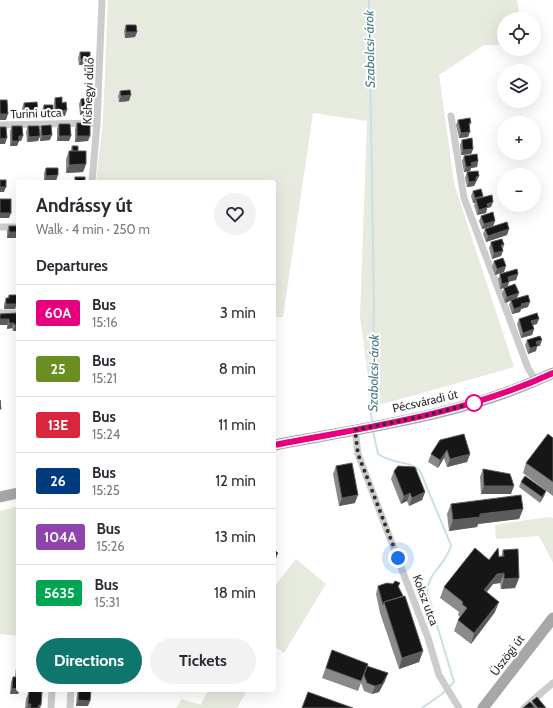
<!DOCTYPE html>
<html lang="en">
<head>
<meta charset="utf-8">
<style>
  :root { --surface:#fff; --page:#f2f2f3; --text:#2b2b33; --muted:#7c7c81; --line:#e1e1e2; --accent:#0f766e }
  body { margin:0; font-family:Cabin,sans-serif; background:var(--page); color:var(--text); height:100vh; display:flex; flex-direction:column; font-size:15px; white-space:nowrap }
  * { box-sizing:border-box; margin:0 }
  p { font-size:13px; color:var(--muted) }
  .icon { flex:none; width:22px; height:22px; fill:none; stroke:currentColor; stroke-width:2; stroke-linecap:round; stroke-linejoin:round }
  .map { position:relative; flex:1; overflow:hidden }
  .sheet { position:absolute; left:16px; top:180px; width:260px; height:512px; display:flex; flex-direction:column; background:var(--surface); border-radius:4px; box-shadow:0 4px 16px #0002 }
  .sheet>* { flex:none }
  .badge { padding:0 8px; border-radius:3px; font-size:14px; line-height:26px }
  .tools { position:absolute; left:497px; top:12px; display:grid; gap:8px }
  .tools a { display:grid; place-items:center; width:44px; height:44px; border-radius:50%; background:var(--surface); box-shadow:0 4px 16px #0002; font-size:20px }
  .you { position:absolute; width:20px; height:20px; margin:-10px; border:3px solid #fff; border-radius:50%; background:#1a73e8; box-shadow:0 0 0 6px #1a73e833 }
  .map>.badge { position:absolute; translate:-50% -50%; box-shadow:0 0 0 2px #fff }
  h2 { padding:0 20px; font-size:15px; line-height:36px }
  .round { display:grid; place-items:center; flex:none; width:42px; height:42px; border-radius:21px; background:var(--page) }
  .summary { display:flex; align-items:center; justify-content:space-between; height:68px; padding:0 20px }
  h1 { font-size:19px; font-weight:800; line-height:30px }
  .primary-button { display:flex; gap:8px; margin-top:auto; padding:8px 20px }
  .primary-button a { flex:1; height:46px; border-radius:24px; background:var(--accent); color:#fff; font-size:16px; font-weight:800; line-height:46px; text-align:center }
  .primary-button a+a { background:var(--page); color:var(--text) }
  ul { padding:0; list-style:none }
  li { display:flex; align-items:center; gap:12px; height:56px; padding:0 20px; border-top:1px solid var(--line) }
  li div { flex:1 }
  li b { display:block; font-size:15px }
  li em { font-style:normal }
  li .badge { min-width:44px; font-weight:700; text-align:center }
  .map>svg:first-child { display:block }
  .green { fill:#e7eade }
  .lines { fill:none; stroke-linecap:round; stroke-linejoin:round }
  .stream { stroke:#cae0e6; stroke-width:2 }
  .street { stroke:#ccc; stroke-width:7 }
  .primary { stroke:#a7a7a7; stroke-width:11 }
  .wall { fill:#8a8a8a }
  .shaded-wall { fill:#5c5c5c }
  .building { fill:#161616; stroke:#5c5c5c }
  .line-casing { stroke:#fff; stroke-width:9 }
  .line { stroke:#e6007e; stroke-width:6 }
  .walk { stroke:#2f2f2f; stroke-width:4; stroke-dasharray:0 7.2 }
  .stop-dot { fill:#fff; stroke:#e6007e; stroke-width:2 }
  .labels { text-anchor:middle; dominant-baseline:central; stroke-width:4; stroke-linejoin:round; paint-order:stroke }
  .street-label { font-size:12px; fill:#2f2f2f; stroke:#fff }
  .water-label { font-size:13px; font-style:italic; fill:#467988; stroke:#fff }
</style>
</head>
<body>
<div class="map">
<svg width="553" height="708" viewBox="0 0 553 708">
  <rect width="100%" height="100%" fill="#fff"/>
  <!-- green -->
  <g class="green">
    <path d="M108,0H517L520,19H504V45H484L439,75L454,183L514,367L372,407L360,316L367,121L313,113L283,317H274V182H96L103,120Z"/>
    <path d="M18,506V636L0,634V511Z"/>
    <path d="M547,517L553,518V563L539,536L496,539L495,525Z"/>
    <path d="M296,559L326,584L284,653L276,647L274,650V587Z"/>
    <path d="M208,690H247L237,708H176L182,699L201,705Z"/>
  </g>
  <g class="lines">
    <!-- stream -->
    <g class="stream">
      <path d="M369,0L374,307L371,411L372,423"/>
      <path d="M373,431L378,454C391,464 409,460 420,471L451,545C447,564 428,572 427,592L454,682L442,694L422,708"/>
    </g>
    <!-- street -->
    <g class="street">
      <path d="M451,116L464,198L528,368L536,381"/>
      <path d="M0,125L97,123"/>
      <path d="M92,182L97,123L102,0"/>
      <path d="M0,227H18"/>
      <path d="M0,313H18"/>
      <path d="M355,429L358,454L428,638L439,675L459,708"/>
      <path d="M51,708L52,690"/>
      <path d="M70,708L71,690"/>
      <path d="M524,708L553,683"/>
    </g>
    <!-- primary -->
    <g class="primary">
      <path d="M274,445C368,427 466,415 553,373"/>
      <path d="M0,497L18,493"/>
      <path d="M483,708L553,618"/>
    </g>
  </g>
  <!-- wall -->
  <g class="wall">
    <path d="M126,25L137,32L135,37L125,38L124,31Z"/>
    <path d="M80,52L88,65H79L78,58Z"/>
    <path d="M120,91L129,101L119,102L118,96Z"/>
    <path d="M55,98L65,116H54V103Z"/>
    <path d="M81,99L90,115H80L79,104Z"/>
    <path d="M24,103L36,117L23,118L22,108Z"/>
    <path d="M44,105L51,116L42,117V110Z"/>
    <path d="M458,120L471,123L469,127L468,137L459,138L456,125Z"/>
    <path d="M77,123L88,141L75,142V129Z"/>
    <path d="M59,124L71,136L69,141H57V129Z"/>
    <path d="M12,126L23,136L21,141H19L17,146H10V131Z"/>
    <path d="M28,126L40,131L41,126L50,140L40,141V136L38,141L27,142L26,132Z"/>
    <path d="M462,140L473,149L471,154L461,155L460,145Z"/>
    <path d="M72,146L78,151L86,164L83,172L66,173V159L69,151H71V149Z"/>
    <path d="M464,156L478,161L477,167L471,168L470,171L464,172L462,161Z"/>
    <path d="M46,168L56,181H44V173Z"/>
    <path d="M467,172L479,176L474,186L467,187L465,178Z"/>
    <path d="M473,191L483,196L482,198L491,207L487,208L486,213L477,215L474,205L475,203H473L471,196Z"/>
    <path d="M18,205V219H16V210Z"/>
    <path d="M481,216L495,221L493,226L482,229L479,221Z"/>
    <path d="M9,226H18V238H7V231Z"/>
    <path d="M485,229H509L507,235L486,242L483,234Z"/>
    <path d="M491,242L504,245L501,256L492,259L489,248Z"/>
    <path d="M494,261L504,272L495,275L492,267Z"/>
    <path d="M18,270V302H17L15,309H4V304L6,298H8L9,295H16V275Z"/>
    <path d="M500,274H518L516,280L509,282L508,287L517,298L528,307L521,309L520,312L512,314L509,305L511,300L505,303L502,294L504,288H505L500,289L498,279Z"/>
    <path d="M18,313V331H13L12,328L7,329V325H0Z"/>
    <path d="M519,319L537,324L533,325L534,329L532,335L521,338L517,324Z"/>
    <path d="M527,340L540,346H537L536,351L528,354L525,345Z"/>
    <path d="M553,438V496L523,473L526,463Z"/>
    <path d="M440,440L470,454L467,462L447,467L444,458L438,468L428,462L431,454Z"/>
    <path d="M336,466L355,503L339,506L333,474Z"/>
    <path d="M483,469L511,494H481L480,477Z"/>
    <path d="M394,471L425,492L422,500L409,506L407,501L401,504L391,479Z"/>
    <path d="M521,482L546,491L544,496L540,503L519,487Z"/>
    <path d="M451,504L523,509L519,519L478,524L477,527L449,531L447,514Z"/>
    <path d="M503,550L519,578L515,588L501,589L500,583L493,584L487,592L495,612L471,644L454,631L458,620L460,617L458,615L459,612L440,598L444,587L489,560L501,557Z"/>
    <path d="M400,583L398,587L423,651L419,662L399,669L380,613L376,594L378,586Z"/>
    <path d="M332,650L367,666L385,681L379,692L372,694L364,691L361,683L358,691L322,678Z"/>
    <path d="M18,662V694H10L11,682L13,677H15L16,668Z"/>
    <path d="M78,690H79L88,706H76L77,693Z"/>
    <path d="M29,691L41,705L40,708H25L26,699Z"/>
    <path d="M532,701L546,708H523L531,704Z"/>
  </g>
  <!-- shaded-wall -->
  <g class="shaded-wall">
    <path d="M126,32H137L135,37L125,38Z"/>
    <path d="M90,59L88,65H79L81,60Z"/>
    <path d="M131,95L129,101L119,102L121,96Z"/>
    <path d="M92,109L90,115H80L82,110Z"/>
    <path d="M67,110L65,116H54L56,111Z"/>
    <path d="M44,111H53L51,116L42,117Z"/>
    <path d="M38,112L36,117L23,118L25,113Z"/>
    <path d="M0,114H8L6,120H0Z"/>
    <path d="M470,132L468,137L459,138L461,133Z"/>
    <path d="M52,135L50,140L40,141L42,136Z"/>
    <path d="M19,136H23L21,141H19L17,146H10L12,141Z"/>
    <path d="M40,136L38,141L27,142L29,137Z"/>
    <path d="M59,136H71L69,141H57Z"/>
    <path d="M77,136H90L88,141L75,142Z"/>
    <path d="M7,138L5,144H0V139Z"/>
    <path d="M473,149L471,154L461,155L463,150Z"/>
    <path d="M478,161L477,167L471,168L470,171L464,172L466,167L471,163Z"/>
    <path d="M86,164L83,172L66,173L69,165Z"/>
    <path d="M58,175L56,181H44L46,176Z"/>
    <path d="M479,176L474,186L467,187L469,182L476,177Z"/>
    <path d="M0,187H6L4,192H0Z"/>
    <path d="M483,196L481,202L476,199L475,203H473L475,198Z"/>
    <path d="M493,202L491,207L487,208L486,213L477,215L479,210L487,204Z"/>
    <path d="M0,213H11L9,218H0Z"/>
    <path d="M495,221L493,226L482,229L484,224Z"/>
    <path d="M509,229L507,235L486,242L488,236Z"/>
    <path d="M9,232H18V238H7Z"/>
    <path d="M503,251L501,256L492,259L494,253Z"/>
    <path d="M506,266L504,272L495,275L497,269Z"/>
    <path d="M518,274L516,280L506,282L508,277Z"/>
    <path d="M509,282L507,287L500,289L502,284Z"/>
    <path d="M519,293L517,298L505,303L507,297Z"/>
    <path d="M530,302L528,307L521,309L520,312L512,314L514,309L521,304Z"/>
    <path d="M6,304H17L15,309H4Z"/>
    <path d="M0,319H9L7,325H0Z"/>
    <path d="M539,319L537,324L529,326L531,321Z"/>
    <path d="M9,323H14L12,328L7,329Z"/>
    <path d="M15,325H18V331H13Z"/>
    <path d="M534,329L532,335L521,338L523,333Z"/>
    <path d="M542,340L540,346H537L536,351L528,354L530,348L536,342Z"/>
    <path d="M447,450L444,458L438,468L440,460Z"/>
    <path d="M470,454L467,462L447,467L450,459Z"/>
    <path d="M484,486H514L511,494H481Z"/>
    <path d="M546,491L544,496L540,503L542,497Z"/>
    <path d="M425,492L422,500L409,506L412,498Z"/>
    <path d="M410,493L407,501L401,504L404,496Z"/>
    <path d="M358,495L355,503L339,506L342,498Z"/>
    <path d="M523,509L519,519L478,524L477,527L449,531L453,520L480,514Z"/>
    <path d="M278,553L274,564V558Z"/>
    <path d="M504,573L500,583L493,584L480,600L484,590L497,574Z"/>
    <path d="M519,578L515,588L501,589L504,579Z"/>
    <path d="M499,602L495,612L471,644L474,633Z"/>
    <path d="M423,651L419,662L399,669L402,658Z"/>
    <path d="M388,673L385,681L379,692L372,694L375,686Z"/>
    <path d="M12,688L18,689V690H20L18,694H10Z"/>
    <path d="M78,700L90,701L88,706H76Z"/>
    <path d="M28,704H31L29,708H27Z"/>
    <path d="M39,705H41L40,708H37Z"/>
  </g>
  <!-- building -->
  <g class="building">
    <path d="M126,25H136L137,32H126Z"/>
    <path d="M80,52H90V59L81,60Z"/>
    <path d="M130,90L131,95L121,96L120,91Z"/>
    <path d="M62,97V103L66,102L67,110L56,111L55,98Z"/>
    <path d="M91,98L92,109L82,110L81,99Z"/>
    <path d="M0,100H7L8,114H0Z"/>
    <path d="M37,102L38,112L25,113L24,103Z"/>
    <rect x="44" y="105" width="9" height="6"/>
    <path d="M470,118L471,123H469L470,132L461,133L458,120Z"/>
    <rect x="77" y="123" width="13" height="13"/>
    <path d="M59,124H70L71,136H59Z"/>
    <path d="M51,125L52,135L42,136L41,126Z"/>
    <path d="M12,126H22L23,136H19V141H12Z"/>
    <path d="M28,126H39L40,136L29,137Z"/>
    <path d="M0,127H6L7,138L0,139Z"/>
    <path d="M472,138L473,149L463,150L462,140Z"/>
    <path d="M72,146H78V151H73Z"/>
    <path d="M69,151H86V164L69,165Z"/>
    <path d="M477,154L478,161L471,163L472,166L466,167L464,156Z"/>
    <path d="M46,168H58V175L46,176Z"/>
    <path d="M478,171L479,176L476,177V181L469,182L467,172Z"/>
    <rect x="75" y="177" width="10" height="5"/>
    <rect x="0" y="180" width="6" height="7"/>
    <path d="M481,189L483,196L475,198L473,191Z"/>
    <path d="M492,195L493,202L487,204L488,207L479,210L476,199Z"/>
    <rect x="0" y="199" width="11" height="14"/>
    <path d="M493,212L495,221L484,224L481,216Z"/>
    <path d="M507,222L509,229L488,236L485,229Z"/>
    <rect x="9" y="226" width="9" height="6"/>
    <path d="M502,239L504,245H501L503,251L494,253L491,242Z"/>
    <path d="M503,258L506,266L497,269L494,261Z"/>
    <path d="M517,269L518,274L508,277L509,282L502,284L500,274Z"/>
    <path d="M515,284L519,293L507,297L504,288Z"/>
    <path d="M9,295H17V304H6V298H9Z"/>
    <path d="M528,295L530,302L521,304L522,306L514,309L511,300Z"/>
    <path d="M18,313V325H15L14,323H9V319H0V314Z"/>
    <path d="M537,313L539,319L531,321L534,329L523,333L519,319Z"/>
    <path d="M540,336L542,340L536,342L538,346L530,348L527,340Z"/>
    <path d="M0,400L1,409H0Z"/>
    <path d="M464,434L470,454L450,459L447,450L440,460L431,454L440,440Z"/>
    <path d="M548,434L553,438V482L526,463Z"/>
    <path d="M352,463L358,495L342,498L336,466Z"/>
    <path d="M398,466L415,467L425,492L412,498L410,493L404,496L394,471Z"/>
    <path d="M483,469L510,474L514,486H484Z"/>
    <path d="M525,476L546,491L542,497L521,482Z"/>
    <path d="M521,495L523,509L480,514V517L453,520L451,504Z"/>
    <path d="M475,548L489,560L498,548L499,557L504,556L503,550L518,549L519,578L504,579V573L497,574L484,590L499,602L474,633L458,620L467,608L462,604L463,602L444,587Z"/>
    <path d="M274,550L278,553L274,558Z"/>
    <path d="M395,581L400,583L398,586L403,596L384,602L383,605L378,586L387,583L393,584Z"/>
    <path d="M405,596L423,651L402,658L384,602Z"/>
    <path d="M332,650L368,664L361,681L326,668Z"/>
    <path d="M18,662V689L12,688L13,677H17Z"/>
    <path d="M367,666L388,673L382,684L375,686L367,683L364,675Z"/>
    <path d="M79,690H91L90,701L78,700Z"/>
    <path d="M29,691L42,692L41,705H39L38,708H30L31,704H28Z"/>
    <path d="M308,692L353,708H302Z"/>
    <path d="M537,697L546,708H538L532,701Z"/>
    <path d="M530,702L535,708H523Z"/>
  </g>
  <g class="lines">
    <!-- line casing -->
    <g class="line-casing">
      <path id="line" d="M274,445C368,427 465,414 553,373"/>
    </g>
    <!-- line -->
    <use href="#line" class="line"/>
    <!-- walk -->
    <path class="walk" d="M398,558L358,454L355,430L424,416L474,403"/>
  </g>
  <!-- markers -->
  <circle class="stop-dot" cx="474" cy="403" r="8"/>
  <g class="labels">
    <!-- street labels -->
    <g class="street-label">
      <text transform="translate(88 91) rotate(-88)">Kishegyi dűlő</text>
      <text transform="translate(36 113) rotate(-2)">Turini utca</text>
      <text transform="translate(425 401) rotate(-13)">Pécsváradi út</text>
      <text transform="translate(426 600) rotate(70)">Koksz utca</text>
      <text transform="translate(507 655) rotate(-53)">Üszögi út</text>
    </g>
    <!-- water labels -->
    <g class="water-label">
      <text transform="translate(369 49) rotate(-91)">Szabolcsi-árok</text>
      <text transform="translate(373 373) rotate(-89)">Szabolcsi-árok</text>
    </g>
  </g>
</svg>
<div class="tools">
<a><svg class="icon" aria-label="locate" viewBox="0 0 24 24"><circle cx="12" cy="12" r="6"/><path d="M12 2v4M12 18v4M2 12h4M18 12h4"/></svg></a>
<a><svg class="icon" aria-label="layers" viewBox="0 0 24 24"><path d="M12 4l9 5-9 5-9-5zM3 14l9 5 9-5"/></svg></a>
<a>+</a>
<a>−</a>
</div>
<div class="you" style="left:398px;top:558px"></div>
<section class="sheet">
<div class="summary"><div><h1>Andrássy út</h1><p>Walk · 4 min · 250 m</p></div><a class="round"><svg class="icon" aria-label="heart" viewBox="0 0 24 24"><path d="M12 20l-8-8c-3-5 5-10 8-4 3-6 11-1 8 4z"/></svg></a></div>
<h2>Departures</h2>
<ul>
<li><span class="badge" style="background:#e6007e;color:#fff">60A</span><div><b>Bus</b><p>15:16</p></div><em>3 min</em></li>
<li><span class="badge" style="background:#6b8e23;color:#fff">25</span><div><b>Bus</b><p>15:21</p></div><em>8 min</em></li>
<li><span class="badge" style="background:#d7263d;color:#fff">13E</span><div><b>Bus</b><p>15:24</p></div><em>11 min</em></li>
<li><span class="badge" style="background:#003b80;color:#fff">26</span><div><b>Bus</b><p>15:25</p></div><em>12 min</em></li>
<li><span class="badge" style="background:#8e44ad;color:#fff">104A</span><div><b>Bus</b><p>15:26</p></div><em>13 min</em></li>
<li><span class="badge" style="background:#00a651;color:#fff">5635</span><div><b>Bus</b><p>15:31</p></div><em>18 min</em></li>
</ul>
<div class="primary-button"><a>Directions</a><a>Tickets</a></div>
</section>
</div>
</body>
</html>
